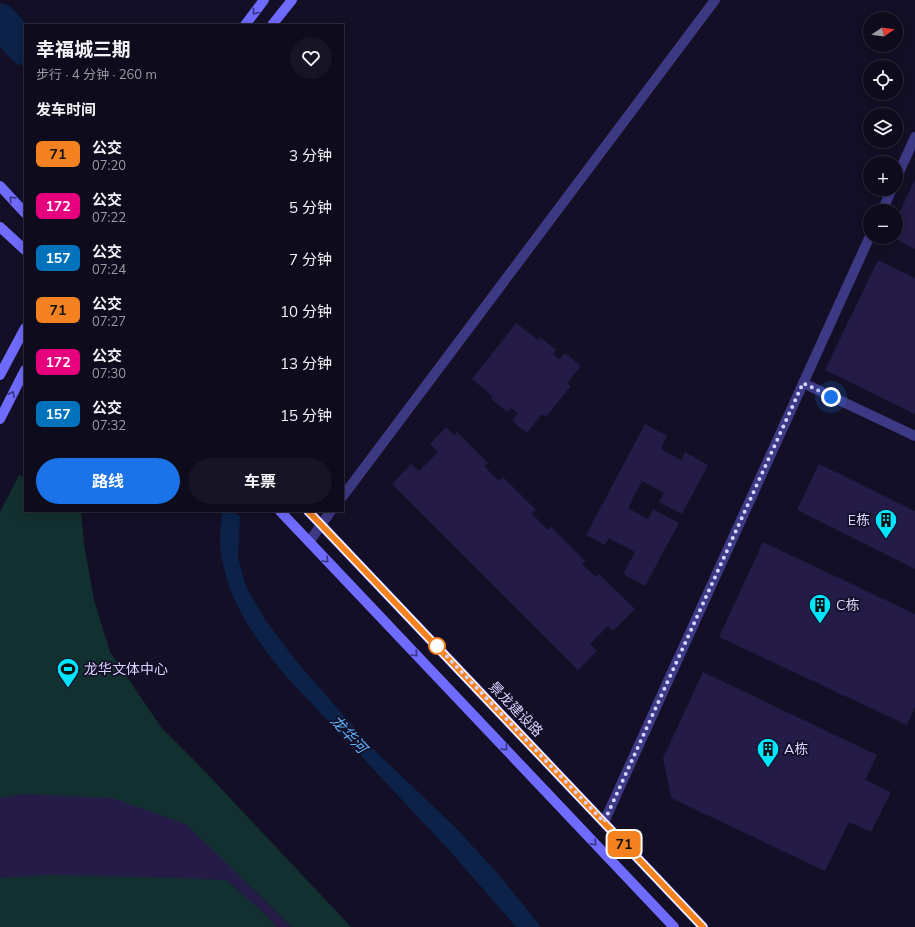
<!DOCTYPE html>
<html lang="zh">
<head>
<meta charset="utf-8">
<style>
  :root { --surface:#0e0b1c; --page:#171425; --text:#f1f3f6; --muted:#9b9ba3; --line:#2e2b3b; --accent:#1a73e8 }
  body { margin:0; font-family:Mulish,"Noto Sans SC",sans-serif; background:var(--page); color:var(--text); height:100vh; display:flex; flex-direction:column; font-size:15px; white-space:nowrap }
  * { box-sizing:border-box; margin:0 }
  p { font-size:13px; color:var(--muted) }
  .icon { flex:none; width:22px; height:22px; fill:none; stroke:currentColor; stroke-width:2; stroke-linecap:round; stroke-linejoin:round }
  .map { position:relative; flex:1; overflow:hidden }
  .details { position:absolute; left:24px; top:24px; width:320px; height:488px; display:flex; flex-direction:column; background:var(--surface); border-radius:0px; box-shadow:0 2px 10px #0003,0 0 0 1px var(--line) }
  .details>* { flex:none }
  .badge { padding:0 8px; border-radius:6px; font-size:14px; line-height:26px }
  .needle { width:26px; rotate:77deg }
  .fabs { position:absolute; left:863px; top:12px; display:grid; gap:8px }
  .fabs a { display:grid; place-items:center; width:40px; height:40px; border-radius:50%; background:var(--surface); box-shadow:0 2px 10px #0003,0 0 0 1px var(--line); font-size:20px }
  .you { position:absolute; width:20px; height:20px; margin:-10px; border:3px solid #fff; border-radius:50%; background:#1a73e8; box-shadow:0 0 0 6px #1a73e833 }
  .map>.badge { position:absolute; translate:-50% -50%; box-shadow:0 0 0 2px #fff }
  h2 { padding:0 12px; font-size:15px; line-height:36px }
  .round { display:grid; place-items:center; flex:none; width:42px; height:42px; border-radius:21px; background:var(--page) }
  .summary { display:flex; align-items:center; justify-content:space-between; height:68px; padding:0 12px }
  h1 { font-size:19px; font-weight:700; line-height:30px }
  .action { display:flex; gap:8px; margin-top:auto; padding:8px 12px }
  .action a { flex:1; height:46px; border-radius:24px; background:var(--accent); color:#fff; font-size:16px; font-weight:700; line-height:46px; text-align:center }
  .action a+a { background:var(--page); color:var(--text) }
  ul { padding:0; list-style:none }
  li { display:flex; align-items:center; gap:12px; height:52px; padding:0 12px }
  li div { flex:1 }
  li b { display:block; font-size:15px }
  li em { font-style:normal }
  li .badge { min-width:44px; font-weight:700; text-align:center }
  .map>svg:first-child { display:block }
  .grass { fill:#12302f }
  .water { fill:#0c2248 }
  .lines { fill:none; stroke-linecap:round; stroke-linejoin:round }
  .river { stroke:#0c2248; stroke-width:35 }
  .building { fill:#241b47 }
  .street { stroke:#3d3a85; stroke-width:10 }
  .secondary { stroke:#6f6bff; stroke-width:10 }
  .oneway { stroke:#38347d }
  .line-casing { stroke:#fff; stroke-width:9 }
  .line { stroke:#f58220; stroke-width:6 }
  .walk { stroke:#d9d4ff; stroke-width:4; stroke-dasharray:0 7.2 }
  .stop-dot { fill:#fff; stroke:#f58220; stroke-width:2 }
  .labels { text-anchor:middle; dominant-baseline:central; stroke-width:3.5; stroke-linejoin:round; paint-order:stroke }
  .poi-label { font-size:14px; fill:#d9d4ff; stroke:#130f26; text-anchor:start }
  .street-label { font-size:14px; fill:#d9d4ff; stroke:#130f26 }
  .water-label { font-size:15px; font-style:italic; fill:#62b6ff; stroke:#130f26 }
</style>
</head>
<body>
<div class="map">
<svg width="915" height="927" viewBox="0 0 915 927">
  <rect width="100%" height="100%" fill="#130f26"/>
  <!-- grass -->
  <path class="grass" d="M19,475L25,477V511H81L84,543L94,600L110,652L161,727L197,763L351,927H0V512Z"/>
  <!-- water -->
  <path class="water" d="M222,511H234L240,517L238,557L246,587L266,621L296,661L374,750L455,827L500,876L541,927H516L449,850L284,674C251,633 222,593 220,538C220,529 222,520 222,511Z"/>
  <g class="lines">
    <!-- river -->
    <path class="river" d="M0,21L25,48"/>
  </g>
  <!-- building -->
  <g class="building">
    <path d="M915,180V249L891,237H896V219Z"/>
    <path d="M878,260L915,278V414L825,370Z"/>
    <path d="M516,323L538,340L540,337L556,350L553,354L559,359L565,353L581,366L567,383L571,386L546,417L542,414L527,433L512,421L518,413L511,408L507,412L491,399L492,396L472,379Z"/>
    <path d="M645,424L667,436L661,449L681,460L685,452L708,465L682,514L659,502L664,493L642,481L628,508L648,519L653,509L679,523L645,586L623,574L635,552L609,538L605,545L586,535Z"/>
    <path d="M446,427L454,435L457,432L488,463L484,466L499,481L503,477L536,510L532,514L548,530L551,527L585,561L582,564L596,577L599,574L635,609L613,631L608,626L590,644L597,651L578,670L392,484L411,464L419,471L438,452L430,444Z"/>
    <path d="M819,464L915,511V569L797,510Z"/>
    <path d="M763,542L915,614V707L907,725L719,637Z"/>
    <path d="M703,672L877,755L865,780L891,792L871,832L849,822L825,871L671,798L663,758Z"/>
    <path d="M23,794L112,798L186,824L292,927H276L267,916L226,880L178,878L51,875L0,878V798Z"/>
  </g>
  <g class="lines">
    <!-- street -->
    <g class="street">
      <path d="M896,179L915,137"/>
      <path d="M882,211L892,189"/>
      <path d="M803,383L915,436"/>
      <path d="M343,496L715,0"/>
      <path d="M309,542L331,511"/>
      <path d="M604,822L870,236"/>
    </g>
    <!-- secondary -->
    <g class="secondary">
      <path d="M245,25L264,0"/>
      <path d="M272,25L292,0"/>
      <path d="M0,186L25,213"/>
      <path d="M0,227L25,250"/>
      <path d="M0,375L25,328"/>
      <path d="M0,419L25,370"/>
      <path d="M280,511L674,927"/>
      <path d="M308,511L703,927"/>
    </g>
  </g>
  <!-- one-way arrows -->
  <defs><path id="oneway-chevron" d="M-2-3.5L2.5 0L-2 3.5" fill="none" stroke-width="1.6" stroke-linecap="round" stroke-linejoin="round"/></defs>
  <g class="oneway">
    <use href="#oneway-chevron" transform="translate(255 12) rotate(128)"/>
    <use href="#oneway-chevron" transform="translate(12 199) rotate(-134)"/>
    <use href="#oneway-chevron" transform="translate(12 394) rotate(-63)"/>
    <use href="#oneway-chevron" transform="translate(326 560) rotate(47)"/>
    <use href="#oneway-chevron" transform="translate(415 654) rotate(47)"/>
    <use href="#oneway-chevron" transform="translate(505 748) rotate(47)"/>
    <use href="#oneway-chevron" transform="translate(594 843) rotate(47)"/>
  </g>
  <g class="lines">
    <!-- line casing -->
    <g class="line-casing">
      <path id="line" d="M308,511L703,927"/>
    </g>
    <!-- line -->
    <use href="#line" class="line"/>
    <!-- walk -->
    <path class="walk" d="M437,646L604,822L803,383L831,397"/>
  </g>
  <!-- icons -->
  <defs>
    <g id="building-pin" transform="scale(1.15)"><path d="M0 17L-7.5 6A9.5 9.5 0 1 1 7.5 6Z" fill="#00e5ff" stroke="#130f26"/><path d="M-4-6H4V6H1V3H-1V6H-4ZM-2.5-4.3h1.7v1.8h-1.7ZM.8-4.3h1.7v1.8H.8ZM-2.5-1h1.7V.8h-1.7ZM.8-1h1.7V.8H.8Z" fill="#111"/></g>
    <g id="stadium-pin" transform="scale(1.15)"><path d="M0 17L-7.5 6A9.5 9.5 0 1 1 7.5 6Z" fill="#00e5ff" stroke="#130f26"/><path d="M0-5a6.5 5 0 1 0 0 10a6.5 5 0 1 0 0-10ZM-3.5-1.8h7v3.6h-7Z" fill="#111"/></g>
  </defs>
  <g fill-rule="evenodd">
    <use href="#building-pin" x="886" y="520"/>
    <use href="#building-pin" x="820" y="605"/>
    <use href="#stadium-pin" x="68" y="669"/>
    <use href="#building-pin" x="768" y="749"/>
  </g>
  <!-- markers -->
  <circle class="stop-dot" cx="437" cy="646" r="8"/>
  <g class="labels">
    <!-- poi labels -->
    <g class="poi-label">
      <text x="870" y="520" text-anchor="end">E栋</text>
      <text x="836" y="605">C栋</text>
      <text x="84" y="669">龙华文体中心</text>
      <text x="784" y="749">A栋</text>
    </g>
    <!-- street labels -->
    <g class="street-label">
      <text transform="translate(516 709) rotate(46)">景龙建设路</text>
    </g>
    <!-- water labels -->
    <g class="water-label">
      <text transform="translate(349 734) rotate(47)">龙华河</text>
    </g>
  </g>
</svg>
<div class="fabs">
<a><svg class="needle" viewBox="-14 -14 28 28"><path d="M0-13l5 13h-10z" fill="#e53935"/><path d="M0 13l5-13h-10z" fill="#9b9ba3"/></svg></a>
<a><svg class="icon" aria-label="locate" viewBox="0 0 24 24"><circle cx="12" cy="12" r="6"/><path d="M12 2v4M12 18v4M2 12h4M18 12h4"/></svg></a>
<a><svg class="icon" aria-label="layers" viewBox="0 0 24 24"><path d="M12 4l9 5-9 5-9-5zM3 14l9 5 9-5"/></svg></a>
<a>+</a>
<a>−</a>
</div>
<div class="you" style="left:831px;top:397px"></div>
<b class="badge" style="left:624px;top:844px;background:#f58220;color:#111">71</b>
<section class="details">
<div class="summary"><div><h1>幸福城三期</h1><p>步行 · 4 分钟 · 260 m</p></div><a class="round"><svg class="icon" aria-label="heart" viewBox="0 0 24 24"><path d="M12 20l-8-8c-3-5 5-10 8-4 3-6 11-1 8 4z"/></svg></a></div>
<h2>发车时间</h2>
<ul>
<li><span class="badge" style="background:#f58220;color:#111">71</span><div><b>公交</b><p>07:20</p></div><em>3 分钟</em></li>
<li><span class="badge" style="background:#e6007e;color:#fff">172</span><div><b>公交</b><p>07:22</p></div><em>5 分钟</em></li>
<li><span class="badge" style="background:#0072bc;color:#fff">157</span><div><b>公交</b><p>07:24</p></div><em>7 分钟</em></li>
<li><span class="badge" style="background:#f58220;color:#111">71</span><div><b>公交</b><p>07:27</p></div><em>10 分钟</em></li>
<li><span class="badge" style="background:#e6007e;color:#fff">172</span><div><b>公交</b><p>07:30</p></div><em>13 分钟</em></li>
<li><span class="badge" style="background:#0072bc;color:#fff">157</span><div><b>公交</b><p>07:32</p></div><em>15 分钟</em></li>
</ul>
<div class="action"><a>路线</a><a>车票</a></div>
</section>
</div>
</body>
</html>
